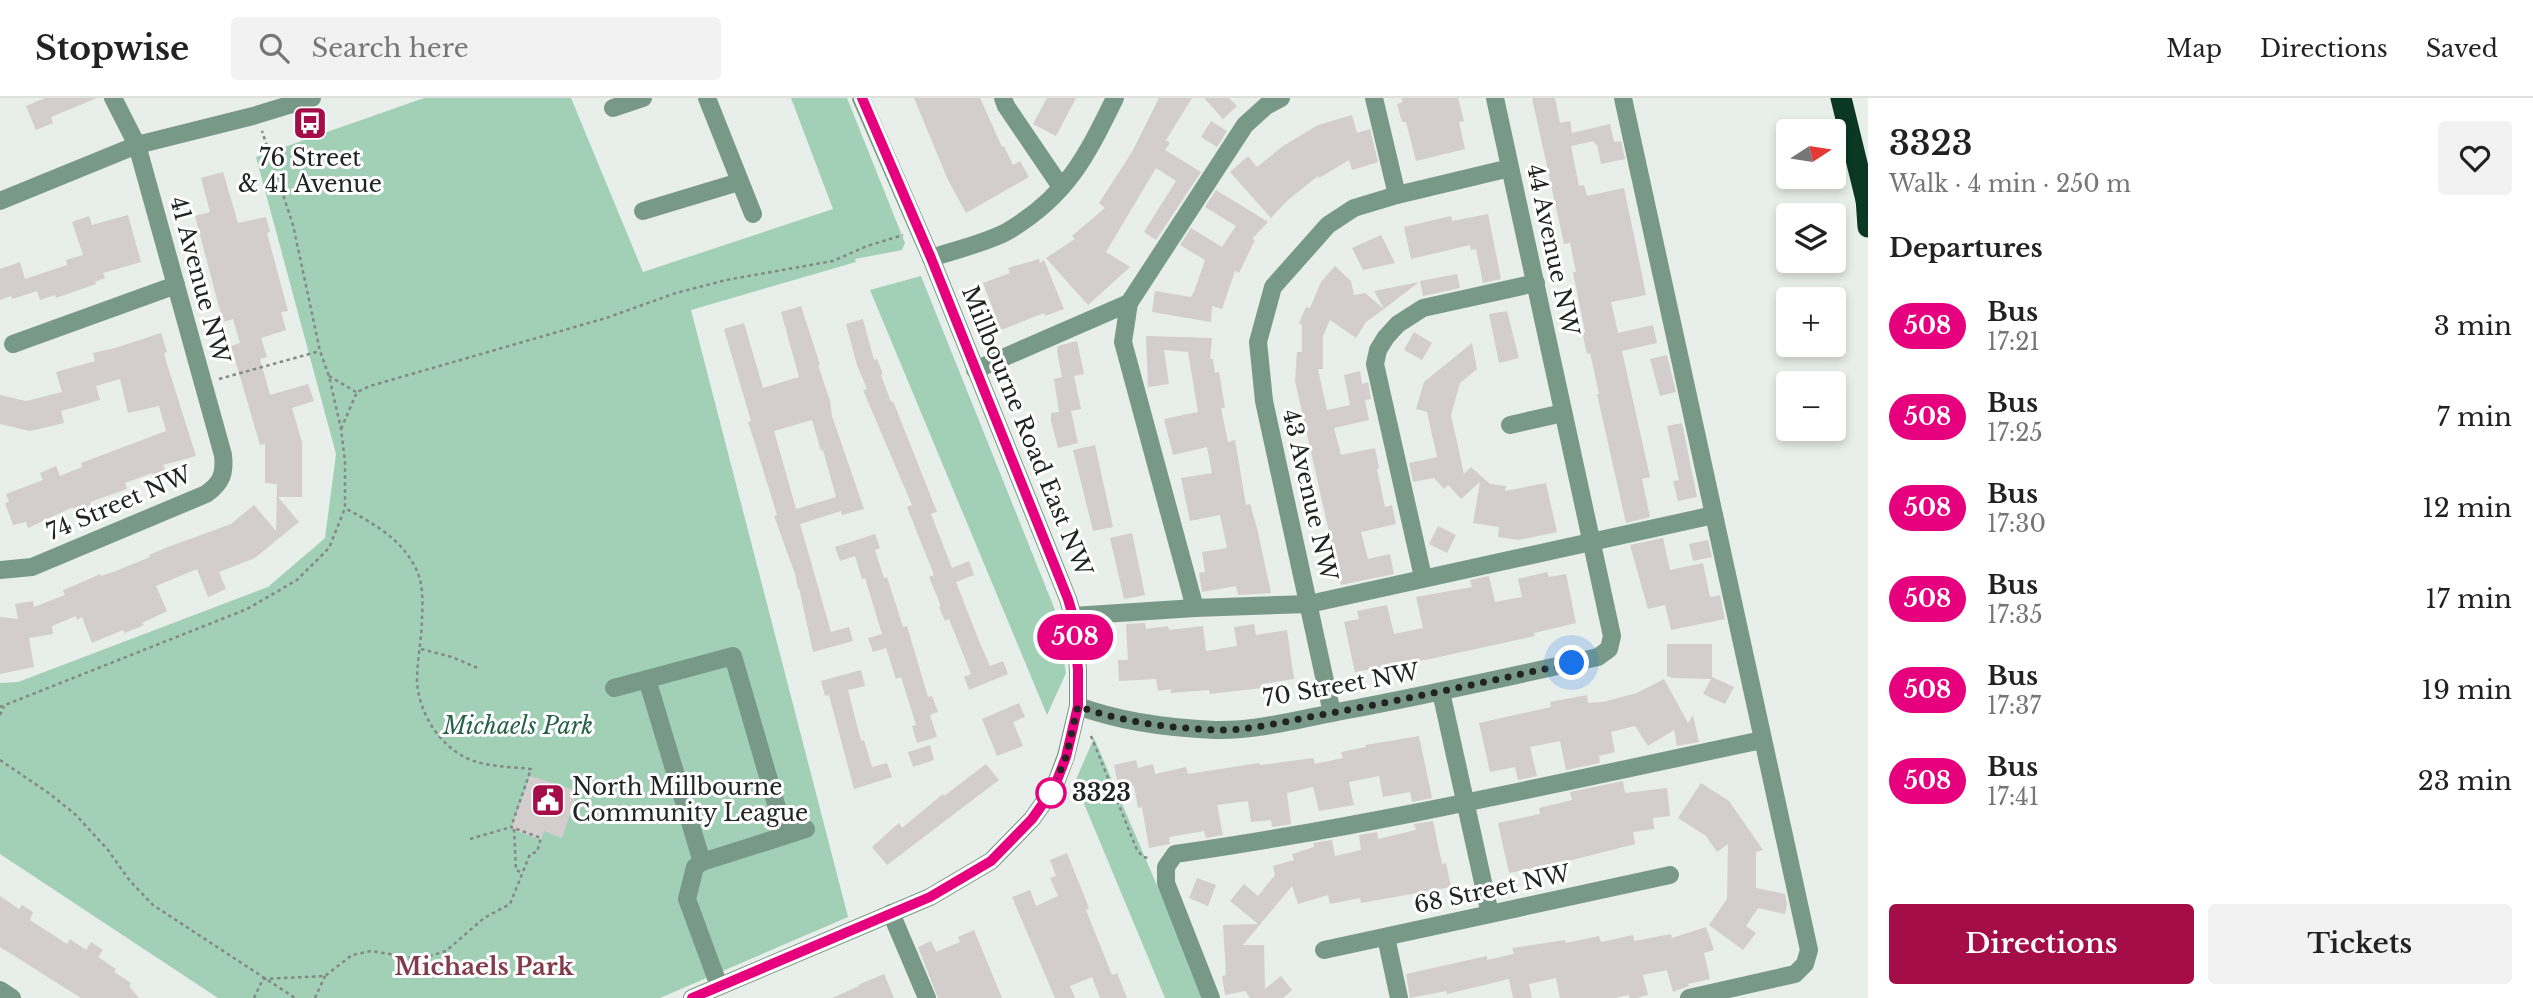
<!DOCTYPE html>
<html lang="en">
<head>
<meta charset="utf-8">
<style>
  :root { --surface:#fff; --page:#f2f2f2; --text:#222; --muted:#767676; --line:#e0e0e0; --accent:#a40d47 }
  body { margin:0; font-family:"Libre Baskerville",serif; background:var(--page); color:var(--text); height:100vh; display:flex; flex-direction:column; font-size:26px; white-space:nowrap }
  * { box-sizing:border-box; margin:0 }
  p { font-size:23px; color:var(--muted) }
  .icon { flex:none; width:38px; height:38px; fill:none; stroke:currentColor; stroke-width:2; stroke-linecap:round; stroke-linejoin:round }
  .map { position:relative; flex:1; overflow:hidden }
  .drawer { display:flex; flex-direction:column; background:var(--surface); width:665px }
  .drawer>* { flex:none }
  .badge { padding:0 14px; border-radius:23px; font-size:24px; line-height:46px }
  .needle { width:46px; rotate:78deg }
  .buttons { position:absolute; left:1776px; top:21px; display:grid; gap:14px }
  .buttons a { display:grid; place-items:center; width:70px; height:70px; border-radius:7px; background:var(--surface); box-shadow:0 4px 10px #0003; font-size:35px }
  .you { position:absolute; width:35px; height:35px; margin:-18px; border:5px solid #fff; border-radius:50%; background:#1a73e8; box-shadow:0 0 0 10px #1a73e833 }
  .map>.badge { position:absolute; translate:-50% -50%; box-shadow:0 0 0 4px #fff }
  h2 { padding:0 21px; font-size:26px; line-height:63px }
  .round { display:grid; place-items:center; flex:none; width:74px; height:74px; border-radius:7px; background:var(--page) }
  .overview { display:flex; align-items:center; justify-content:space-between; height:119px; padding:0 21px }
  h1 { font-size:33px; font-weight:600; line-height:52px }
  .action { display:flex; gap:14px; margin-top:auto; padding:14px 21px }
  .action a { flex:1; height:80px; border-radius:7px; background:var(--accent); color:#fff; font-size:28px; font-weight:600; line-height:80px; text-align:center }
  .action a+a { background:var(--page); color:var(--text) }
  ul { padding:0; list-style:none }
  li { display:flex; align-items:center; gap:21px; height:91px; padding:0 21px }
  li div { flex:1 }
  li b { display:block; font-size:26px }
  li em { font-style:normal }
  li .badge { min-width:77px; font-weight:700; text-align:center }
  header { display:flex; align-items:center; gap:42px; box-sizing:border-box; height:98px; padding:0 35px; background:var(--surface); border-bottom:2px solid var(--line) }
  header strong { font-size:33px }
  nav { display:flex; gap:38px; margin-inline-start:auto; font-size:24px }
  .search { width:490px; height:63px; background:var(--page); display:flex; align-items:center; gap:18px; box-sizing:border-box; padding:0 24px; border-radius:7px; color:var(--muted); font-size:26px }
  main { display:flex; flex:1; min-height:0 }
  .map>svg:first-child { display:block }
  .green { fill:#a1d0b7 }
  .building { fill:#d4cdce; fill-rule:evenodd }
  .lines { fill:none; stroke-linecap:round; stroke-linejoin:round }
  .path { stroke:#848886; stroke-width:2.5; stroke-dasharray:3.5 3.5; stroke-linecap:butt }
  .minor { stroke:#799988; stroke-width:18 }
  .highway { stroke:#0b3725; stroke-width:21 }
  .line-casing { stroke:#fff; stroke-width:16 }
  .line { stroke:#e6007e; stroke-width:10 }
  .walk { stroke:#222423; stroke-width:7; stroke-dasharray:0 12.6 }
  .stop-dot { fill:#fff; stroke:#e6007e; stroke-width:3.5 }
  .labels { text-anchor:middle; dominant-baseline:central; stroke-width:6; stroke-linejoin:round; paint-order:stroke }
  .poi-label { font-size:23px; fill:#222423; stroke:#fff }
  .street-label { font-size:23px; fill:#222423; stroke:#fff }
  .park-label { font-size:23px; font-style:italic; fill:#276247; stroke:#fff }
  .stop-label { font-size:23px; font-weight:bold; fill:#222423; stroke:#fff; text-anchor:start }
  .neighbourhood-label { font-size:24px; font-weight:bold; fill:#833b4c; stroke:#fff }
</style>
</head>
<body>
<header>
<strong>Stopwise</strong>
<div class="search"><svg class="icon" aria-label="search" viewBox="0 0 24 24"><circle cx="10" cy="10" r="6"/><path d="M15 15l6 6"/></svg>Search here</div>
<nav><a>Map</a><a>Directions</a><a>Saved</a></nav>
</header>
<main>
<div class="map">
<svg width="1868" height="900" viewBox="0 0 1868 900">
  <rect width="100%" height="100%" fill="#e8eeea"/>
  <!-- green -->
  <g class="green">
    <path d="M424,0H571L643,174L833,111L791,0H847L905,145L902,152L855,161L856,164L691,212L848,819L660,900H218L0,756V585L18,584L268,489L325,440L336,356L256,59Z"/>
    <path d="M921,178L1055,512L1066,575L1047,617L870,192Z"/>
    <path d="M1094,640L1205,900H1165L1075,684Z"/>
  </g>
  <!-- building -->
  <g class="building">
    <path d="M45,0H97L51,19L53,25L36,32L26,8Z"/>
    <path d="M914,0H980L1002,49L1004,48L1013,67L1020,63L1029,79L966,115L948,82Z"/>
    <path d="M1047,0H1076L1056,38L1033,26Z"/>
    <path d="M1159,0H1192L1166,42L1170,45L1165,52L1201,74L1156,142L1144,134L1176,83L1156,70L1106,154L1130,169L1088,207L1046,160L1075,141L1072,138L1105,110L1099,105L1132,54Z"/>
    <path d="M1204,0H1229L1237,8L1223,21Z"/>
    <path d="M1401,0H1458L1464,23L1459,24L1465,51L1416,63L1406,24H1402L1397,6L1403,4Z"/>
    <path d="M1532,0H1555L1560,25L1570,23L1572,35L1610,26L1614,44L1621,43L1625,61L1601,66L1597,46L1595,47L1594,43L1571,48L1579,88L1584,87L1587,98L1624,90L1636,147L1646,197L1611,204L1618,235L1653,227L1657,245L1622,253L1650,379L1642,381L1650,419L1626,425L1597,296H1599L1590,255L1587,256L1582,234H1585L1573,174H1576L1570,145L1564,146Z"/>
    <path d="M1352,17L1357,35L1370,31L1378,64L1352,72L1349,62L1319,80L1318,78L1288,102L1271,120L1230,74L1248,58L1257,69L1283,48L1318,27Z"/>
    <path d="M1211,23L1227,33L1217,49L1201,39Z"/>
    <path d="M223,74L238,125L266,119L270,134L267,135L288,213L281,214L286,232L261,240L267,259L260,261L270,297L308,286L314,303L292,310L302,344V399H278L299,424L255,460L219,474L226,491L208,499L197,471L156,488L167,513L142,525L144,527L125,535L123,532L92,545L82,519L77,522L76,518L52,528L53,536L29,540L34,569L0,576V519L18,521L15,506L33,503L34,509L65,497L63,492L85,483L100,476L101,478L116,473L150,459L149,457L168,449L231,426L254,407L276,433L277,386L265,385V346L260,347L231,248L240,245L233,221L223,224L195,118L210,114L201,80Z"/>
    <path d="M1216,92L1268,124L1252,141L1255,142L1239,175L1235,173L1222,211L1212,208L1211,224L1152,214L1155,193L1191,199L1194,194L1205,162L1180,147L1191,130L1222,149L1236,128L1205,109Z"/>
    <path d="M1488,116L1501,181L1483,185L1476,151L1471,152L1470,147L1411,161L1404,129L1451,118L1452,123Z"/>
    <path d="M128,117L141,164L103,175L105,180L95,184L96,186L56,200L55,197L40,202L37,193L12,201L11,198L0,202V171L20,164L25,181L67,167L66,162L83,157L72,124L89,118L92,127Z"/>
    <path d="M1381,137L1395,165L1363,172L1352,150Z"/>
    <path d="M1039,161L1040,165L1044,162L1064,211L1045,218L1044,215L1001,232L983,185L1010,175L1008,170Z"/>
    <path d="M1335,168L1351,183L1354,197L1365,195L1384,211L1366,224L1356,240L1330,222L1323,238V271H1318L1327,312L1350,307L1344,277L1360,273L1362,286L1368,284L1371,301L1365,302L1369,322L1334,330L1341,357L1375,350L1379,370L1377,371L1385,409L1392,407L1396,426L1361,434L1368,461L1390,456L1394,476L1341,487L1295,283L1297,254H1302V227L1299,225L1306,209L1310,210L1321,184Z"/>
    <path d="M1457,176L1460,190L1423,198L1420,183Z"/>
    <path d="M1419,184L1384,211L1374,193Z"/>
    <path d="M801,208L820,267H818L830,303L832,318L864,411L842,417L841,413L800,426L831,534L849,529L853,543L813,554L799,490L798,491L795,476L774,418L777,417L752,336L748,324L751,323L724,231L744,225L763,290L799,279L781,214ZM812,322L821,353L823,352L836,399L796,411L774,333Z"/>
    <path d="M1507,213L1519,260L1499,265L1489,216Z"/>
    <path d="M863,221L874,262L877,261L883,276L881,277L891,304L893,303L937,414L931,416L952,470L969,463L974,477L956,484L979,543L990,568L1003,563L1008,576L969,592L964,579L971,576L949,521L945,523L939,509L941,508L929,479L934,477L907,409L912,407L863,292L867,291L857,267L846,226Z"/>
    <path d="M1414,234L1432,245L1422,262L1404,252Z"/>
    <path d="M161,235L167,254L164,255L167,266L196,358L163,367L166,374L153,378L152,375L125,385L127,391L90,404L92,408L75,415L73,409L28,430L26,424L13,427L5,405L9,404L6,396L43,382L40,375L56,368L60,378L82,369L81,365L166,333L159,308L128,315L120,281L96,288L100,302L61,313L64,325L30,333L0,326V297L26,303L62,294L56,274L95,263L93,255L115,250Z"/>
    <path d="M1146,238L1212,240L1210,261H1213L1215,275L1219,274L1225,310H1221L1228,344L1235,342L1246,407L1250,406L1257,430L1271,495L1238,497L1236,488L1202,494L1199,475L1205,474L1202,454L1227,450L1220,417L1190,423L1181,380L1212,375L1207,349L1173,357L1164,321L1198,314L1188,254L1164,252L1169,286L1148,289Z"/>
    <path d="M1077,243L1084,276L1074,278L1081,311L1071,313L1078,345L1058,350L1051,323V315L1059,314L1054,281L1062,279L1057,253L1058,248Z"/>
    <path d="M1472,245L1477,271L1460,285L1451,317L1464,376L1471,369L1490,386L1506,388L1505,393L1546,385L1557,434L1519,442L1498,439L1499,429L1473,425L1480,384L1461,401L1448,387L1444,391L1434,380L1413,384L1409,365L1437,359L1427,314L1416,311L1424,284Z"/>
    <path d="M1667,257L1676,294L1660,298L1650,261Z"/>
    <path d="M1682,325L1697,399L1678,403L1673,383L1679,382L1667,328Z"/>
    <path d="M1095,347L1113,429L1093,433L1073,352Z"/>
    <path d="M1438,428L1456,437L1447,455L1429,446Z"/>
    <path d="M1132,435L1145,497L1124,501L1110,440Z"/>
    <path d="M875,436L880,450L875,452L884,480L887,479L903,529L907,528L928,599L932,598L938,614L930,617L937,639L917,645L912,628L916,627L901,579L896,581L886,550L873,554L868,540L882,536L865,480L862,481L855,458L840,463L835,449Z"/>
    <path d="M1663,440L1670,472L1703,465L1710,499L1720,497L1725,521L1671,532L1665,507L1648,511L1630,447Z"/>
    <path d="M1708,442L1712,459L1693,463L1689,446Z"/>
    <path d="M1547,474L1549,479L1566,476L1576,525L1534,535L1535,538L1430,561L1355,574L1344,524L1359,521L1357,513L1387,507L1394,536L1423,530L1416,499L1472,489L1470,482L1489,478L1495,504L1522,499L1518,481Z"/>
    <path d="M1145,525L1146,531L1168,528L1169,532L1203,528L1206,553L1237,548L1234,529L1254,526L1256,537L1287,532L1294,581L1262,586V590L1210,596L1209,592L1171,595V591L1158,593L1156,581L1119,583L1118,562H1128L1126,526Z"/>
    <path d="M1667,546H1712V579L1734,589L1725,606L1703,596L1711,581L1672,580L1667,578Z"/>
    <path d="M861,572L865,588L848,592L861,643L864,642L872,669L887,665L892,679L854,691L829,597L825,598L821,583Z"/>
    <path d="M1664,581L1688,625L1693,617L1699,644L1677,648L1674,632L1648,648L1635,628L1611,634L1615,654L1599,658L1600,665L1566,672L1560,643L1530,649L1537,678L1518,682L1515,669L1490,674L1479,625L1551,609L1550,604L1587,597L1588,605L1603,604L1637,595Z"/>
    <path d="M1019,605L1025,619L1013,624L1023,648L997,658L982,621Z"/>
    <path d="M1419,638L1432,700L1412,704L1410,694L1383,699L1379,678L1349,684L1354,707L1319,713L1313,689L1287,695L1291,726L1272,729L1271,722L1251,724L1248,703L1217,707L1223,737L1206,740L1204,733L1169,739L1170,746L1149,750L1142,709L1138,710L1134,688L1125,690L1124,684L1118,686L1114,667L1136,662L1138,670L1153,666L1155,676L1186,669L1188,676L1259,665L1260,667L1313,660L1315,666L1343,660L1341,654L1366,649L1365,647Z"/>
    <path d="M930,647L934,662L913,669L908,654Z"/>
    <path d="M986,666L999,682L887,767L872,749L899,725L902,730L943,696L944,698Z"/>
    <path d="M530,678L578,693L562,740L544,733L541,742L511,731Z"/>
    <path d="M1623,683L1625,695L1667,690L1670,718L1653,720L1654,731L1633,734L1635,746L1568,763L1509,775L1498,725L1540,716L1539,710L1572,702L1570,694Z"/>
    <path d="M1701,685L1729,703L1763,752L1756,754V790L1785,796L1787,806L1785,816L1758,810L1746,828L1756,835L1743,852L1709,827L1727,801L1728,746L1717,754L1706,738L1678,720Z"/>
    <path d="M1433,723L1442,766L1446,765L1451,789L1361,805L1360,800L1330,806L1328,797L1298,806L1292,788L1243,847H1264L1265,891L1281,878L1292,892L1283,900H1250L1245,893L1225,897L1222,878L1226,877L1223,827L1258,826L1230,803L1244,786L1258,798L1275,777L1273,768L1294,762L1292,756L1314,749L1313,745L1332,742L1335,758L1361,752L1359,737L1377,734L1378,741L1416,732L1414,726Z"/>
    <path d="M1067,755L1089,810L1086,812L1112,877L1117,875L1127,900H1100L1092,879L1070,888L1075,900H1055L1012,799L1030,792L1036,808L1058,798L1050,780L1056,778L1050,762Z"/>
    <path d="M1197,780L1216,787L1208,808L1189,800Z"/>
    <path d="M0,798L19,811L22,807L33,814L30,822L67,846L70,841L86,852L91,844L103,852L98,859L116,871L114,874L131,885L129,888L139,900H81L0,849Z"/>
    <path d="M1706,829L1714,852L1704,855L1710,881L1688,886L1689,888L1673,894L1667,872L1643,877L1648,897L1637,900H1629V897L1615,900H1560L1556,880L1529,886L1532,900H1513L1509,881L1447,896L1446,893L1410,900L1406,876L1487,858V862L1514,856L1512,850L1565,842L1566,845L1599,838L1601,844L1633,837L1634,843L1671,836L1672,840Z"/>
    <path d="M974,832L1002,900H938L918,849L931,843L936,854L960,844L958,839Z"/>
    <path d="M884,876L894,900H832L859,888L858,887Z"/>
  </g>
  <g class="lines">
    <!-- path -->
    <g class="path">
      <path d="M329,278L356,294"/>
      <path d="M219,281L320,253"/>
      <path d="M341,331L357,294L370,288L606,220L676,195L726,182L833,163L867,148L903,137"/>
      <path d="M421,551L452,559L480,571"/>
      <path d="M0,609L247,511L297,482L329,450L345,410V363L341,331L329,278L320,253L293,127L262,33"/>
      <path d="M0,617L4,609"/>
      <path d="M1091,638L1137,752L1143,759L1149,760"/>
      <path d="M0,662L50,696L76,717L108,752L130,783L153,807L295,900"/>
      <path d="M514,731L516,772L522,775"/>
      <path d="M470,741L511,729"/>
      <path d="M254,900L263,881L325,878L352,857L371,853L420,861L446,853L484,820L510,806L530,756L537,754L541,740L511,729L531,671C514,669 494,669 477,664C443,654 419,618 417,583C417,562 422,540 422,519C423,502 423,482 414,467C399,439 372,425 345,410"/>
      <path d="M315,900L325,878"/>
    </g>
    <!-- minor -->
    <g class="minor">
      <path d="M707,0L753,116"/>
      <path d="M1003,0L1006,8L1061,89"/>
      <path d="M1374,0L1397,97"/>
      <path d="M1623,0L1809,852L1805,866L1795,876L1689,900"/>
      <path d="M613,10L643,0"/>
      <path d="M0,103L137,47L253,18L312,0"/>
      <path d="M643,113L739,84"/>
      <path d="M931,160C954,152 987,145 1008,133C1067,98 1086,59 1115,0"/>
      <path d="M13,246L176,187"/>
      <path d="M975,272L1129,205"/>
      <path d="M1510,327L1563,315"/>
      <path d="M0,472L32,469L206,396C222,385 225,375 223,357L137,47L113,0"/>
      <path d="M1423,479L1375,266L1378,252L1386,239L1398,226L1423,210L1536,185"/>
      <path d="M1195,510L1123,244L1129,205L1245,27L1266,8L1281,0"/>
      <path d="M1073,518L1195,510L1309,506L1714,417"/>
      <path d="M647,581L702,764"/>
      <path d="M614,590L733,558L785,737"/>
      <path d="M1441,594L1490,816"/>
      <path d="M1078,608C1121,624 1170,630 1215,632C1256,633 1301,621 1342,613C1427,597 1513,578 1598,559L1609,551L1612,538L1495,0"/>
      <path d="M1332,615L1264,303L1258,244L1273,189L1328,127L1354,110L1397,97L1510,70"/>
      <path d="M891,815L927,900"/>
      <path d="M1386,839L1399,900"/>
      <path d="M1324,852L1670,777"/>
      <path d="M719,888L687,801L695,769L702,764L806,731"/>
      <path d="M0,892L12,900"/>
      <path d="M692,900L930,799L991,763L1032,721L1054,690L1066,658L1078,608V572L1073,518L1068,501L931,160L861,0"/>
      <path d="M1211,900L1166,785V769L1175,756C1372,728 1567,683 1762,642"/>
    </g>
    <!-- highway -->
    <g class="highway">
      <path d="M1841,0L1868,110"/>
      <path d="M1866,100L1868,129"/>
    </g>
  </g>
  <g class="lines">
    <!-- line casing -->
    <g class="line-casing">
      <path id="line" d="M692,900L930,799L991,763L1032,721L1054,690L1066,659L1078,608V572L1073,518L1068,501L931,160L862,0"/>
    </g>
    <!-- line -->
    <use href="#line" class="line"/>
    <!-- walk -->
    <path class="walk" d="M1051,695L1066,659L1078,608C1121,624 1170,630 1215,632C1251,633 1290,622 1326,616C1408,601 1490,583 1572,565"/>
  </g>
  <!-- icons -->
  <defs>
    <g id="bus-square" transform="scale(1.75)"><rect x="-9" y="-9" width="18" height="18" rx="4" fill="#a40d47" stroke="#fff"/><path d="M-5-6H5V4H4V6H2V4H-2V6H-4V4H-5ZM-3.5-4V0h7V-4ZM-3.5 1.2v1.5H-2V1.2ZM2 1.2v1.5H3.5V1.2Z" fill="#fff"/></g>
    <g id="civic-square" transform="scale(1.75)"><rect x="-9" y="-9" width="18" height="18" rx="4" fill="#a40d47" stroke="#fff"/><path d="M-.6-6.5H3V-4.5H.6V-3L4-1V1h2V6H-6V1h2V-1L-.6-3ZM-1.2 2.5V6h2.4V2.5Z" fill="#fff"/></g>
  </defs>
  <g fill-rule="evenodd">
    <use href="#bus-square" x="310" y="25"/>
    <use href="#civic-square" x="548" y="702"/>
  </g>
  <!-- markers -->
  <circle class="stop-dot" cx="1051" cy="695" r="14"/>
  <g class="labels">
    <!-- poi labels -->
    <g class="poi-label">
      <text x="310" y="60">76 Street<tspan x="310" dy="26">&amp; 41 Avenue</tspan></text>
      <text x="572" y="689" text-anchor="start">North Millbourne<tspan x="572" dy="26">Community League</tspan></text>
    </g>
    <!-- street labels -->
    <g class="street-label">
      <text transform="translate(1553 152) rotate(78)">44 Avenue NW</text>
      <text transform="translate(200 182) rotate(75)">41 Avenue NW</text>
      <text transform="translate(1027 333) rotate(68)">Millbourne Road East NW</text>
      <text transform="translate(1310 397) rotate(77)">43 Avenue NW</text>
      <text transform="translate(119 405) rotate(-23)">74 Street NW</text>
      <text transform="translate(1341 587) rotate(-10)">70 Street NW</text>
      <text transform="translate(1492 791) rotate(-12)">68 Street NW</text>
    </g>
    <!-- park labels -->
    <g class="park-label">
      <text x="518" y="628">Michaels Park</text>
    </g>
    <!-- stop labels -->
    <g class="stop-label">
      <text x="1072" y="695">3323</text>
    </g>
    <!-- neighbourhood labels -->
    <g class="neighbourhood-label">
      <text x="484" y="868">Michaels Park</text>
    </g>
  </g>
</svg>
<div class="buttons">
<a><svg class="needle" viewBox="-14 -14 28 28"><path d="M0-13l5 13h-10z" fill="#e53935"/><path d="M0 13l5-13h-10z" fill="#767676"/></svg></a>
<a><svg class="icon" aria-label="layers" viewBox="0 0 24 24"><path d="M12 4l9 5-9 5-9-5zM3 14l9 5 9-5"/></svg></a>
<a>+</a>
<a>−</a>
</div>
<div class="you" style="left:1572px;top:565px"></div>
<b class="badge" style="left:1075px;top:539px;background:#e6007e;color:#fff">508</b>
</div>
<section class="drawer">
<div class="overview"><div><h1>3323</h1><p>Walk · 4 min · 250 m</p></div><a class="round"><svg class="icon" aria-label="heart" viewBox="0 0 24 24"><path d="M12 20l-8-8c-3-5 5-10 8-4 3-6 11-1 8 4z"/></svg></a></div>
<h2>Departures</h2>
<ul>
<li><span class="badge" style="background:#e6007e;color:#fff">508</span><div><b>Bus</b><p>17:21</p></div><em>3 min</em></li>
<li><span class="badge" style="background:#e6007e;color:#fff">508</span><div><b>Bus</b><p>17:25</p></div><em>7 min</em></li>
<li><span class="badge" style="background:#e6007e;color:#fff">508</span><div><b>Bus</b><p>17:30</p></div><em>12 min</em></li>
<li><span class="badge" style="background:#e6007e;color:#fff">508</span><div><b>Bus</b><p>17:35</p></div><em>17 min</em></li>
<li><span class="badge" style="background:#e6007e;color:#fff">508</span><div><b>Bus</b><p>17:37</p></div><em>19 min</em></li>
<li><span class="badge" style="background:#e6007e;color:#fff">508</span><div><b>Bus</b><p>17:41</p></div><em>23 min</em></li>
</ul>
<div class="action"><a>Directions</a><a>Tickets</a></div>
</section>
</main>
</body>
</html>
